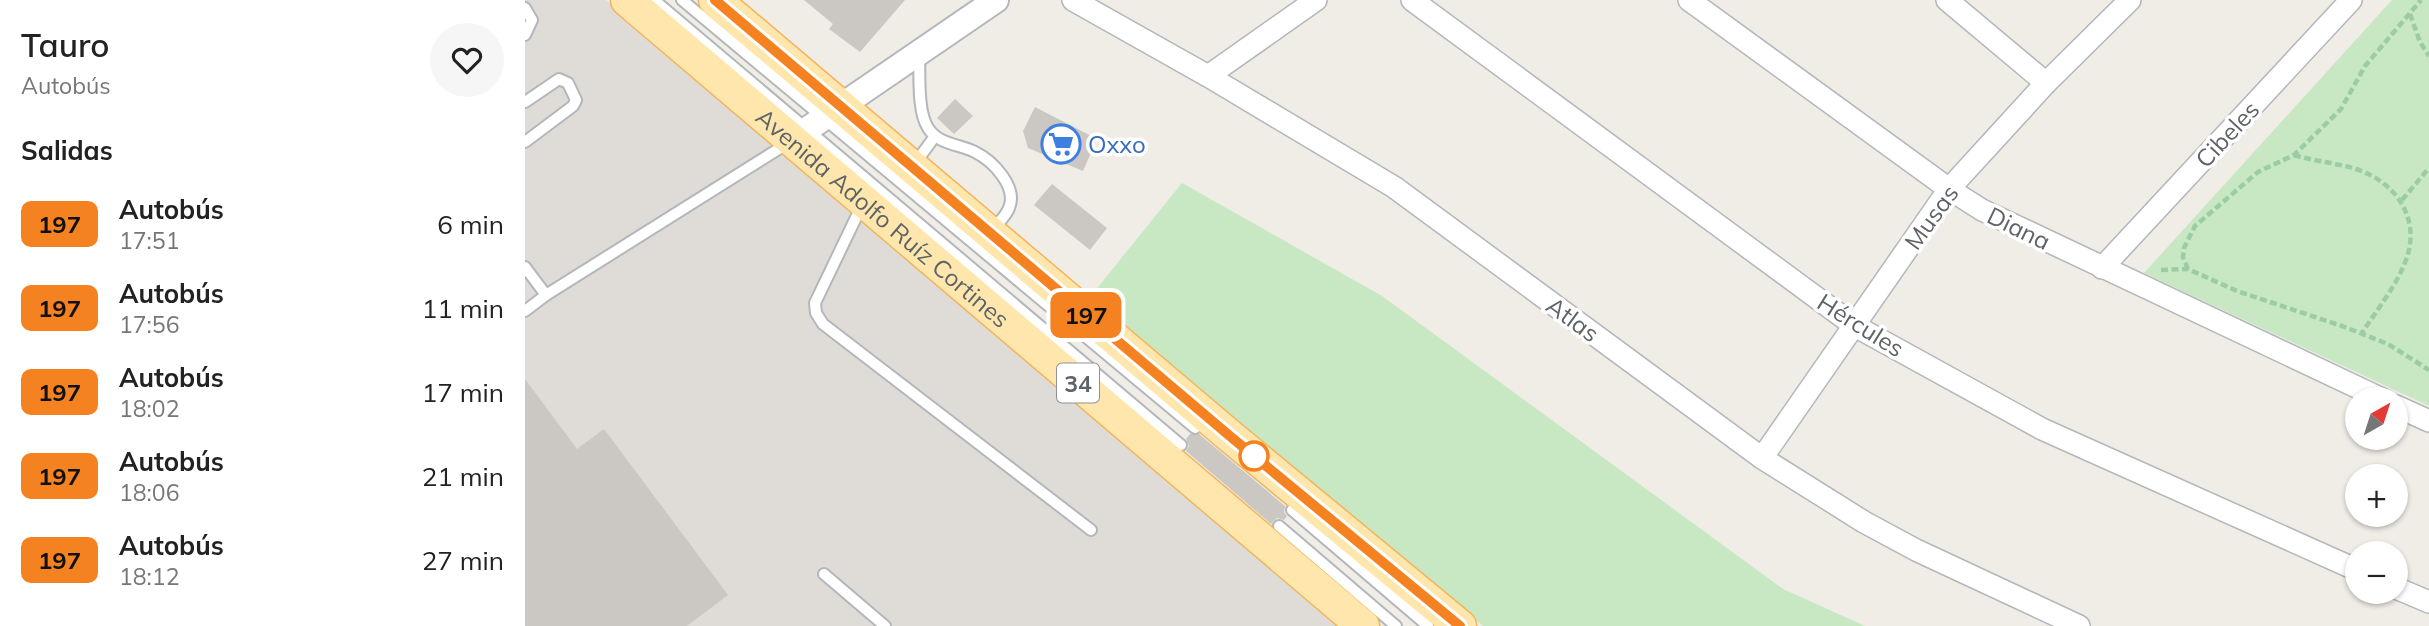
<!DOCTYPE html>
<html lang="es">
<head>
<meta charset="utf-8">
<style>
  :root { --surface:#fff; --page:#f6f6f6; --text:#222; --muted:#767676 }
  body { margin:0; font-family:Mulish,sans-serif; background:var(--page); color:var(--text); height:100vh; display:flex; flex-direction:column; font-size:26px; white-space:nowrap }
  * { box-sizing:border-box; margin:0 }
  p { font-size:23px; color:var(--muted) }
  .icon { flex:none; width:38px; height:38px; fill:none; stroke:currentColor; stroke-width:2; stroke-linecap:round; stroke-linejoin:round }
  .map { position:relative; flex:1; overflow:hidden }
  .sheet { display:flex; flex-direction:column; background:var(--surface); width:525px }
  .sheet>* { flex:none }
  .badge { padding:0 14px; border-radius:10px; font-size:24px; line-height:46px }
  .needle { width:46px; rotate:39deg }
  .fabs { position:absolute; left:1820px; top:387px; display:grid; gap:14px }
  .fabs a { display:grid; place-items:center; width:63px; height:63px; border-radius:50%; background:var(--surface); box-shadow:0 2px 5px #0004; font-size:35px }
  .map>.badge { position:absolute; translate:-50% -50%; box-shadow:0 0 0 4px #fff }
  h2 { padding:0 21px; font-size:26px; line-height:63px }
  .round { display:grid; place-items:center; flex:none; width:74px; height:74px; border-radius:37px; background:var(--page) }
  .overview { display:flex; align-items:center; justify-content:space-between; height:119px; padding:0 21px }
  h1 { font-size:33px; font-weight:600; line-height:52px }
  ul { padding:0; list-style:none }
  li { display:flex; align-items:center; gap:21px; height:84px; padding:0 21px }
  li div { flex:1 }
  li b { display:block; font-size:26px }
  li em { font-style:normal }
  li .badge { min-width:77px; font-weight:700; text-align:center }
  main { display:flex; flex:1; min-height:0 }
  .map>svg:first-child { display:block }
  .industrial { fill:#dfdcd8 }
  .green { fill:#c7e8c2 }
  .building { fill:#cbc7c2 }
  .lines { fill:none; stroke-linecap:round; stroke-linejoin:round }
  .service-casing { stroke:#b3b7bb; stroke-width:14 }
  .minor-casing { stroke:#b3b7bb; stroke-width:24 }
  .tertiary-casing { stroke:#b3b7bb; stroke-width:28 }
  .primary-casing { stroke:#f3b45c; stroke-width:35 }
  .path { stroke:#9ccca4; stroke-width:4.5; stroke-dasharray:7 3.5; stroke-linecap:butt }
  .service { stroke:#fff; stroke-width:10 }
  .minor { stroke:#fff; stroke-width:21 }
  .tertiary { stroke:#fff; stroke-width:24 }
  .primary { stroke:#ffe6ac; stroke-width:32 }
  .line-casing { stroke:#fff; stroke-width:16 }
  .line { stroke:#f58220; stroke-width:10 }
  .stop-dot { fill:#fff; stroke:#f58220; stroke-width:3.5 }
  .labels { text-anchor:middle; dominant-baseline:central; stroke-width:7; stroke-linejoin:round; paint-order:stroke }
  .shield { fill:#fff; stroke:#8e9295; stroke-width:2 }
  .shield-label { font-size:23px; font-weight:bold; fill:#5d6367 }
  .street-label { font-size:24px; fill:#5d6367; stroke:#fff }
  .shop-label { font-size:24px; fill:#366cbe; stroke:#fff; text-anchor:start }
</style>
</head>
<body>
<main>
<section class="sheet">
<div class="overview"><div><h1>Tauro</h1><p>Autobús</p></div><a class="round"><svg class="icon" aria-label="heart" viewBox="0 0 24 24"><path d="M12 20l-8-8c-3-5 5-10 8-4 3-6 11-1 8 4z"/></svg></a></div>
<h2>Salidas</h2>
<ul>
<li><span class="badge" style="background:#f58220;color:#111">197</span><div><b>Autobús</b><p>17:51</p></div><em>6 min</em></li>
<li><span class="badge" style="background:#f58220;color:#111">197</span><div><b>Autobús</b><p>17:56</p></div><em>11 min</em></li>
<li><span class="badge" style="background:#f58220;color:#111">197</span><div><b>Autobús</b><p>18:02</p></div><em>17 min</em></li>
<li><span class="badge" style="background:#f58220;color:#111">197</span><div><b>Autobús</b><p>18:06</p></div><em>21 min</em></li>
<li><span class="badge" style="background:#f58220;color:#111">197</span><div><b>Autobús</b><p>18:12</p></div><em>27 min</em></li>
</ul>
</section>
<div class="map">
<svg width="1904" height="626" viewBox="0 0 1904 626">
  <rect width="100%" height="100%" fill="#f0ece6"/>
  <!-- industrial -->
  <path class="industrial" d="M0,0H81L824,626H0Z"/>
  <!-- green -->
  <g class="green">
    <path d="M1867,0H1904V406L1619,273Z"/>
    <path d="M657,183L857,296L1258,589L1340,626H958L565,297Z"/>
  </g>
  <!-- building -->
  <g class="building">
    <path d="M279,0H380L335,52L304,29L308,24Z"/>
    <path d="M430,99L448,116L429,134L412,118Z"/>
    <path d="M510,107L572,139L558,171L503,148L498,131Z"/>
    <path d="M527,184L582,228L565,250L509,205Z"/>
    <path d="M0,379L52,449L79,429L203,595L162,626H0Z"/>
    <path d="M665,434H674L760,506L759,512L762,516L759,520L752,518L746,524L661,451L664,446L661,439Z"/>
  </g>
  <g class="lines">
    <!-- service casing -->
    <g class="service-casing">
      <g id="service">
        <path d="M129,0L656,445"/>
        <path d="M157,0L670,428"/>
        <path d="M0,8L7,20L0,35"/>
        <path d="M394,53C395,74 392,111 403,128C414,145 434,144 450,152C468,161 493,187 484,208C481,216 473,223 468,230"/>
        <path d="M0,102L34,79L43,83L51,100L48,106L0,142"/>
        <path d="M389,165L410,136"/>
        <path d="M338,203L290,303L291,313L298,324L566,530"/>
        <path d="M0,267L21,295"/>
        <path d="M0,311L21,295L263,143"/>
        <path d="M767,510L903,626"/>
        <path d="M754,526L871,626"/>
        <path d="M299,574L360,626"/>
      </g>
    </g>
    <!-- minor casing -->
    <g class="minor-casing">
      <g id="minor">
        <path d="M548,0L683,76L869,187L1237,458L1339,522L1391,550L1554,626"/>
        <path d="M887,0L1330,326L1517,429L1832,570"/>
        <path d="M1164,0L1424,189L1457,210L1857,399"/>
        <path d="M1422,0L1521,83"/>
        <path d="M683,76L791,0"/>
        <path d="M1577,268L1826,0"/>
        <path d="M1871,406L1904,421"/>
        <path d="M1237,458L1424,189L1521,83L1605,0"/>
        <path d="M1871,588L1904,602"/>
      </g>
    </g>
    <!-- tertiary casing -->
    <g class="tertiary-casing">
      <path id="tertiary" d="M268,139L471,0"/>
    </g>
    <!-- primary casing -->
    <g class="primary-casing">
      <g id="primary">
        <path id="s1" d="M102,0L838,626"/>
        <path d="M190,0L706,437L935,626"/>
      </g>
    </g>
    <!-- path -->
    <g class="path">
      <path d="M1885,14L1895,42L1904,56"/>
      <path d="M1769,155C1789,161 1811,163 1831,169C1874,183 1898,223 1879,265C1869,289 1851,311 1837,333"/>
      <path d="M1877,200L1904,168"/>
      <path d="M1663,269L1658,257L1659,248L1670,226L1733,172L1769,155L1816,109L1840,66L1896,0"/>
      <path d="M1636,270L1663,269L1712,291L1817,326L1863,344L1904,370"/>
    </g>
    <!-- service -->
    <use href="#service" class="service"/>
    <!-- minor -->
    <use href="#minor" class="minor"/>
    <!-- tertiary -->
    <use href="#tertiary" class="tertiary"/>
    <!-- primary -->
    <use href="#primary" class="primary"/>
  </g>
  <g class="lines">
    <!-- line casing -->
    <g class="line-casing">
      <path id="line" d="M190,0L706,437L935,626"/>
    </g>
    <!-- line -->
    <use href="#line" class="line"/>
  </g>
  <!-- icons -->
  <defs>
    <g id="supermarket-ring" transform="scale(2.0125)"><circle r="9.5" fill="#fff" stroke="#3f7fe0" stroke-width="1.5"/><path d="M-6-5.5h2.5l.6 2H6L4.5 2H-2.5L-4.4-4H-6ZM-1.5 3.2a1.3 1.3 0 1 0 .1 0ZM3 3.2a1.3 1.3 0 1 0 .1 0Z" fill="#3f7fe0"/></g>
  </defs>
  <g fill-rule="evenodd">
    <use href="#supermarket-ring" x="536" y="144"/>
  </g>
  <!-- markers -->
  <circle class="stop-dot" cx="729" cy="456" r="14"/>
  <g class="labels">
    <!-- shield labels -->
    <rect class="shield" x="532" y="363.5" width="42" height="39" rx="5"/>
    <g class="shield-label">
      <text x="553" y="383">34</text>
    </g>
    <!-- street labels -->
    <g class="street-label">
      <text transform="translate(1702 134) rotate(-47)">Cibeles</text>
      <text stroke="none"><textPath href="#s1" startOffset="336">Avenida Adolfo Ruíz Cortines</textPath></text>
      <text transform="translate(1406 217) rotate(-54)">Musas</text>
      <text transform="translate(1494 228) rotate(26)">Diana</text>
      <text transform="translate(1048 319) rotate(36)">Atlas</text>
      <text transform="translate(1336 325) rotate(32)">Hércules</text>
    </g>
    <!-- shop labels -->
    <g class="shop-label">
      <text x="563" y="144">Oxxo</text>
    </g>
  </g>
</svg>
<div class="fabs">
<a><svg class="needle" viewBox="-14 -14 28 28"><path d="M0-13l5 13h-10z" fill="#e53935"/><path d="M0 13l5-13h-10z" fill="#767676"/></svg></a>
<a>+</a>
<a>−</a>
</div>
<b class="badge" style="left:561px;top:315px;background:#f58220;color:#111">197</b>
</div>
</main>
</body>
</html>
